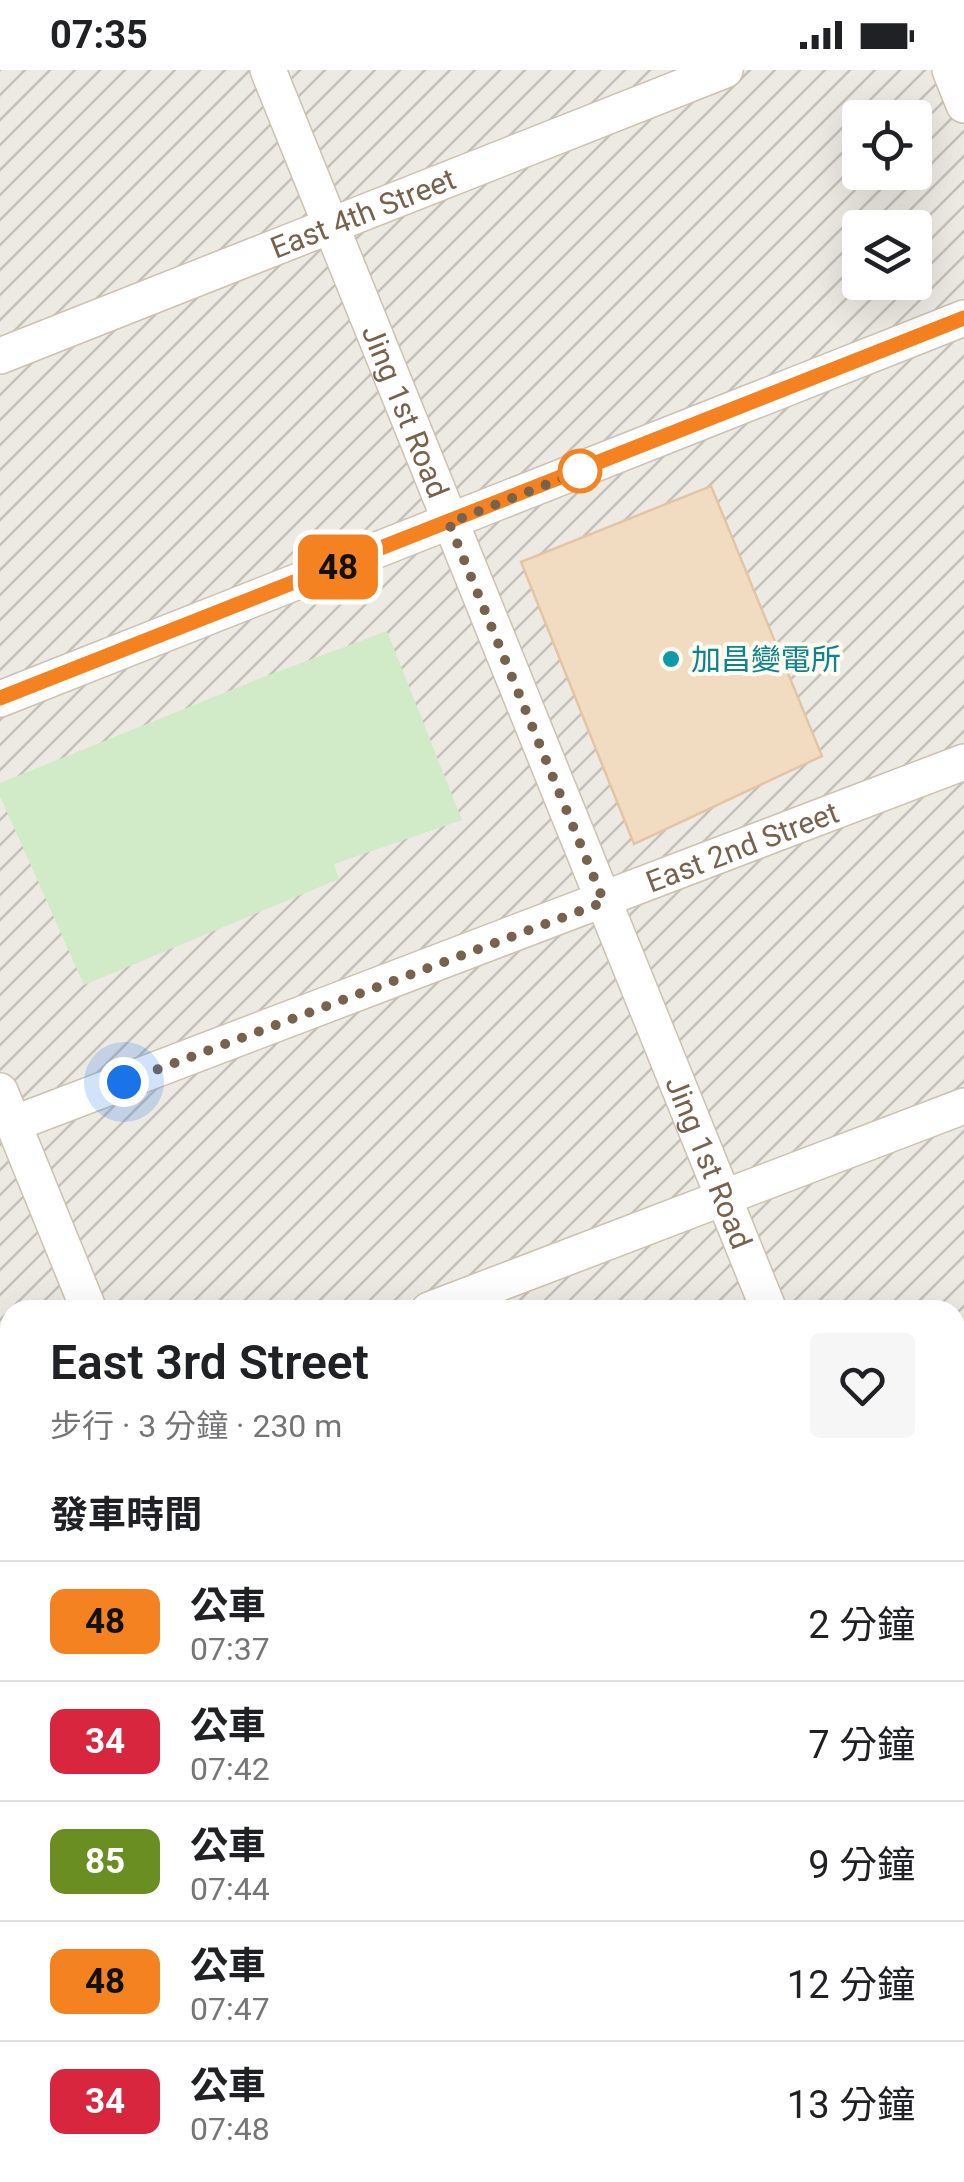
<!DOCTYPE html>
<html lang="zh-TW">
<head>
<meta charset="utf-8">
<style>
  :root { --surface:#fff; --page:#f6f6f6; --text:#202124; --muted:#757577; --line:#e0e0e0 }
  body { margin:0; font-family:Roboto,"Noto Sans TC",sans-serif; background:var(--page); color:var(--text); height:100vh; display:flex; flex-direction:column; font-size:38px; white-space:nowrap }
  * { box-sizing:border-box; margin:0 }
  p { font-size:32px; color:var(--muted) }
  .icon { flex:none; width:55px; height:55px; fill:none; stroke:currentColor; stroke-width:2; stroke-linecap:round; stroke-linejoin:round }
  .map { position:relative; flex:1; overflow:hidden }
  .details { position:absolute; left:0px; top:1230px; width:965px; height:882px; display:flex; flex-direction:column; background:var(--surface); border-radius:30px 30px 0 0; box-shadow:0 10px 40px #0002 }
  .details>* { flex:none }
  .badge { padding:0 20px; border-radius:15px; font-size:35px; line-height:65px }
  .buttons { position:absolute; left:842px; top:30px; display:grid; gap:20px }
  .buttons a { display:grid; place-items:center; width:90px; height:90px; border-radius:10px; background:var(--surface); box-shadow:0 10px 40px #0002; font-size:50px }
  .you { position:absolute; width:50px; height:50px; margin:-25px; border:8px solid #fff; border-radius:50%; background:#1a73e8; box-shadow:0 0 0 15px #1a73e833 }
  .map>.badge { position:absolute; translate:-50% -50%; box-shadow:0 0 0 5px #fff }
  h2 { padding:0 50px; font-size:38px; line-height:90px }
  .round { display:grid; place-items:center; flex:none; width:105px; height:105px; border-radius:10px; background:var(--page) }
  .summary { display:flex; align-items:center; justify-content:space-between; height:170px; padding:0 50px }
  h1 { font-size:48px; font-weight:600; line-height:75px }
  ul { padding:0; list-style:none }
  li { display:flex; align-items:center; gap:30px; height:120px; padding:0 50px; border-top:2px solid var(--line) }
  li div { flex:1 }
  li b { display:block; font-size:38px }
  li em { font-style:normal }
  li .badge { min-width:110px; font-weight:700; text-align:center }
  .status { display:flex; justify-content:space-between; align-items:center; height:70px; padding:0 50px; background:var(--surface); direction:ltr }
  .status svg { height:28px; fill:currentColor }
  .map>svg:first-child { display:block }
  .residential { fill:#f4ebd9 }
  .commercial { fill:#fcecde }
  .industrial { fill:url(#industrial-furrows); fill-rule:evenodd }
  .grass { fill:#d1eac8 }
  .building { fill:#f1dcc2; stroke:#e3c5a3; stroke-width:2.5 }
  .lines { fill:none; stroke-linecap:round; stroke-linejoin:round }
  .street-casing { stroke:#cec1b0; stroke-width:38 }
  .secondary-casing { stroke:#d1c3ad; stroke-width:50 }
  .street { stroke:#fff; stroke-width:35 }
  .secondary { stroke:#fff; stroke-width:48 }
  .rail-casing { stroke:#bda7c7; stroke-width:11 }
  .rail { stroke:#fefbf1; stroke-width:8; stroke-dasharray:22; stroke-linecap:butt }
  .line-casing { stroke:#fff; stroke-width:22 }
  .line { stroke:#f58220; stroke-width:15 }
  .walk { stroke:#77624e; stroke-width:10; stroke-dasharray:0 18 }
  .stop-dot { fill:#fff; stroke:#f58220; stroke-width:5 }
  .culture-dot { fill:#0f9aa8; stroke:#fefbf1; stroke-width:4 }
  .labels { text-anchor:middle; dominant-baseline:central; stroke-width:8; stroke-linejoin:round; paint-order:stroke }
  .street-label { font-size:30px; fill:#77624e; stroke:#fefbf1 }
  .culture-label { font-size:30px; fill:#0d838f; stroke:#fefbf1; text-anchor:start }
</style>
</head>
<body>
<div class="status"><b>07:35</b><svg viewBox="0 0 49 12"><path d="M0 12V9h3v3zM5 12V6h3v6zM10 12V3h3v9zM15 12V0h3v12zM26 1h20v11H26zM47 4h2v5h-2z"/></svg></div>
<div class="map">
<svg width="964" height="2112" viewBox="0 0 964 2112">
  <defs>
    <pattern id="industrial-furrows" width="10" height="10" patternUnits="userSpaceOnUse" patternTransform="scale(2.5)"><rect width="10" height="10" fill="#ede9e3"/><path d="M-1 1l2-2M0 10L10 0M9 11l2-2" fill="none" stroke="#c5c0ba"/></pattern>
  </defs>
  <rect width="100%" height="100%" fill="#fcf8ea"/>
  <!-- residential -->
  <path class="residential" d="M10,2034V2102H732L736,2112H0V2038Z"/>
  <!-- commercial -->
  <path class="commercial" d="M964,1623V1743L955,1747V1627Z"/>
  <!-- industrial -->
  <path class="industrial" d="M0,0H964V1423L955,1427V1240H10V1812L0,1816ZM860,48H915V102H860ZM860,158H915V212H860Z"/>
  <!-- grass -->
  <path class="grass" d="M387,561L462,750L334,794L339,809L84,915L0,726V713L261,608Z"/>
  <!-- building -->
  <g class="building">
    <path d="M711,416L822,686L634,774L521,492Z"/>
    <path d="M10,1856V1973L0,1977V1860Z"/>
  </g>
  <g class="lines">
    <!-- street casing -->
    <g class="street-casing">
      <g id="street">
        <path id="s1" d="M268,0L769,1240"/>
        <path d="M950,0L964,35"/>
        <path id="s2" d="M0,286L725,0"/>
        <path d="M0,629L964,248"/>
        <path d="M0,1021L89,1240"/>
        <path id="s3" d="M13,1054L964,692"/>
        <path d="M429,1240L964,1036"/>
        <path d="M955,1406L964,1402"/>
        <path d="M0,1792L10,1788"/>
        <path d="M0,2018L10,2014"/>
        <path d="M376,2102L380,2112"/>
        <path d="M753,2102L757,2112"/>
        <path d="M867,2102L870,2112"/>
        <path d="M276,2112L299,2102"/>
      </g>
    </g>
    <!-- secondary casing -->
    <g class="secondary-casing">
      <g id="secondary">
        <path d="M955,1477L964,1473"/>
        <path d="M955,1581L964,1577"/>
        <path d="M0,1867L10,1863"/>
        <path d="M0,1961L10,1957"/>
      </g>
    </g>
    <!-- street -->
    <use href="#street" class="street"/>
    <!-- secondary -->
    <use href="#secondary" class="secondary"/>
    <!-- rail casing -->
    <g class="rail-casing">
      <g id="rail">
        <path d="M955,1494L964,1490"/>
        <path d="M955,1520L964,1516"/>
        <path d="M955,1549L964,1545"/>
        <path d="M0,1870L10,1866"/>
        <path d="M0,1945L10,1941"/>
      </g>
    </g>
    <!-- rail -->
    <use href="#rail" class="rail"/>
  </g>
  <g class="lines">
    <!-- line casing -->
    <g class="line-casing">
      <path id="line" d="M0,628L964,248"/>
    </g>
    <!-- line -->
    <use href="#line" class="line"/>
    <!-- walk -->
    <path class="walk" d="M124,1012L604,832L449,453L596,395L580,401"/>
  </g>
  <!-- markers -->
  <circle class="stop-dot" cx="580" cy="401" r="20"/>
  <circle class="culture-dot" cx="671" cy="589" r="10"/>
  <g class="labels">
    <!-- street labels -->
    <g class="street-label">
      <text stroke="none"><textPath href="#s2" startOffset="390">East 4th Street</textPath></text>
      <text stroke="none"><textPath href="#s1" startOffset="368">Jing 1st Road</textPath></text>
      <text stroke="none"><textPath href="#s3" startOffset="780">East 2nd Street</textPath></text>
      <text stroke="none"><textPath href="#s1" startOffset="1178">Jing 1st Road</textPath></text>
    </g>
    <!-- culture labels -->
    <g class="culture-label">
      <text x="691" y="589">加昌變電所</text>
    </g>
  </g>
</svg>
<div class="buttons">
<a><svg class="icon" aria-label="locate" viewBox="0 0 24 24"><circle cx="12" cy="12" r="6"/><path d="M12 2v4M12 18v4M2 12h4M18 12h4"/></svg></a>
<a><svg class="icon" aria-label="layers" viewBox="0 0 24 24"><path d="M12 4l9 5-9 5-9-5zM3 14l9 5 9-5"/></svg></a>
</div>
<div class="you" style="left:124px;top:1012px"></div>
<b class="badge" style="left:338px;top:497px;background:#f58220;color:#111">48</b>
<section class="details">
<div class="summary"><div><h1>East 3rd Street</h1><p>步行 · 3 分鐘 · 230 m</p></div><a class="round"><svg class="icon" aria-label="heart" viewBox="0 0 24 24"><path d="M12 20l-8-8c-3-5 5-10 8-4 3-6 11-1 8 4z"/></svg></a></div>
<h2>發車時間</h2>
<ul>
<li><span class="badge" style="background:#f58220;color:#111">48</span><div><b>公車</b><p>07:37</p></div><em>2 分鐘</em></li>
<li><span class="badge" style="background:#d7263d;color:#fff">34</span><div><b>公車</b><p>07:42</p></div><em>7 分鐘</em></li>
<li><span class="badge" style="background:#6b8e23;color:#fff">85</span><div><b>公車</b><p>07:44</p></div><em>9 分鐘</em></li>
<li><span class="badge" style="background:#f58220;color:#111">48</span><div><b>公車</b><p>07:47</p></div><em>12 分鐘</em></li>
<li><span class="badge" style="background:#d7263d;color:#fff">34</span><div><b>公車</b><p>07:48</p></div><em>13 分鐘</em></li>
</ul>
</section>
</div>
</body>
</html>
